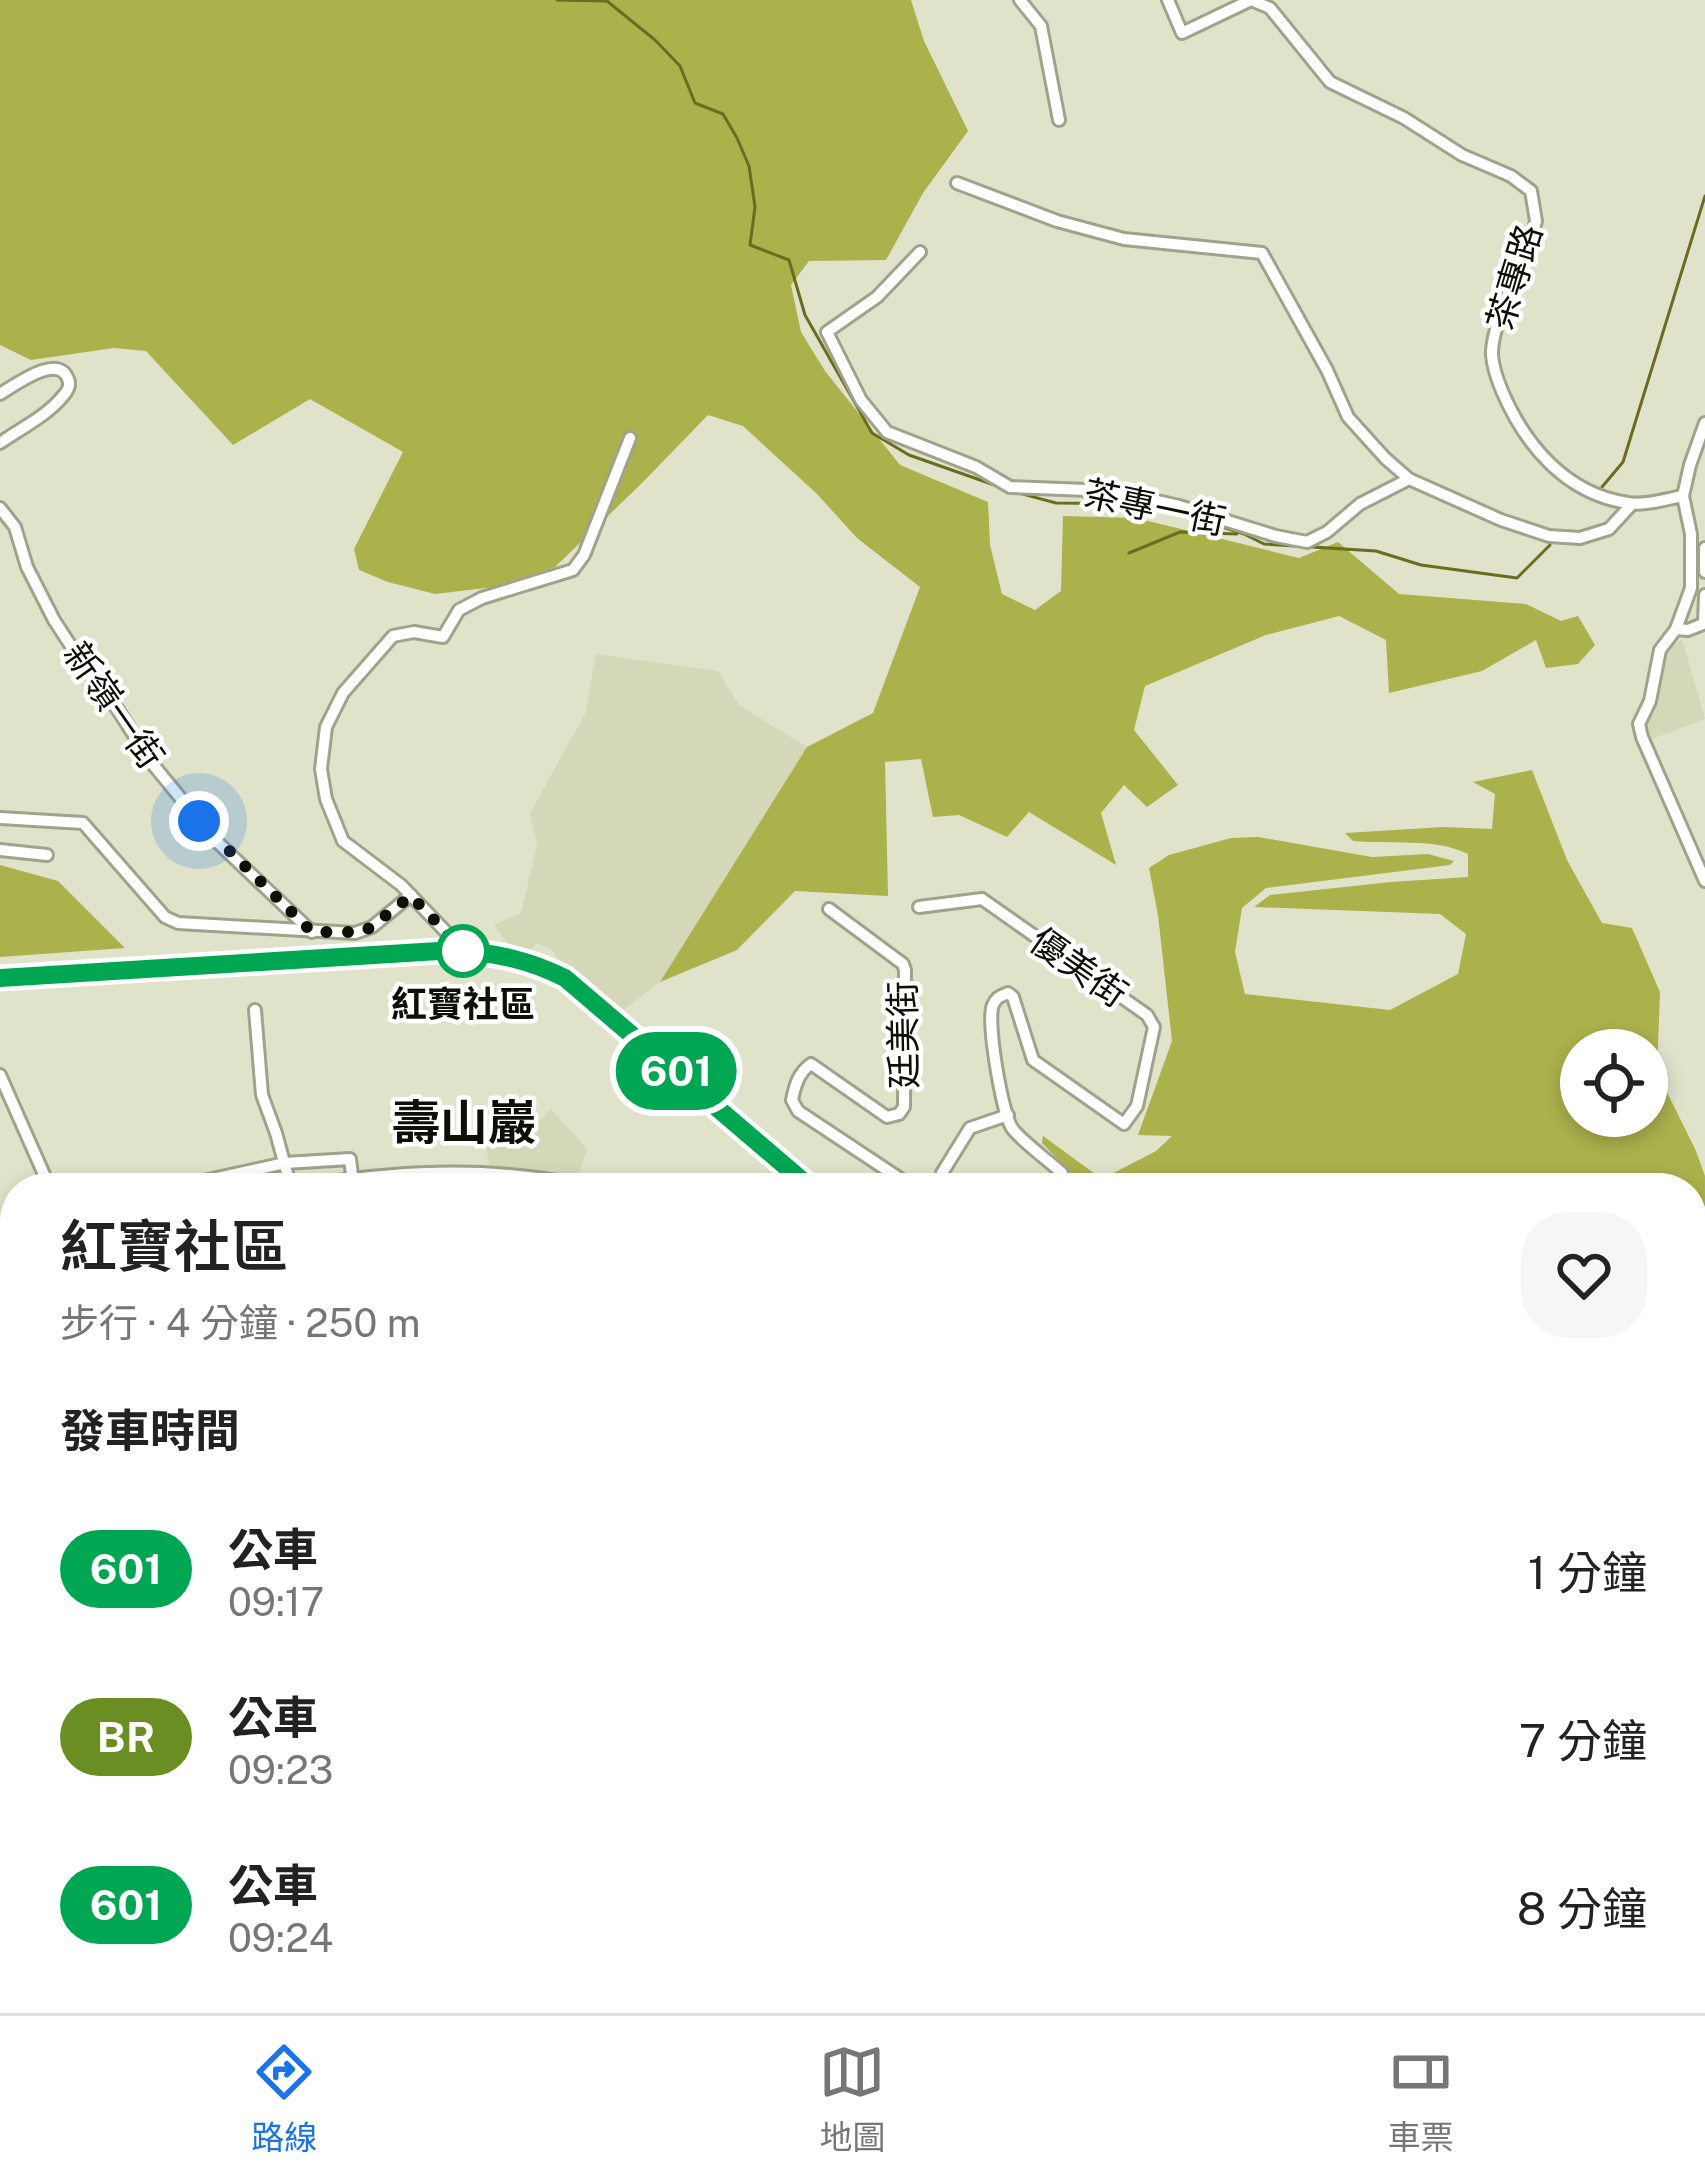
<!DOCTYPE html>
<html lang="zh-TW">
<head>
<meta charset="utf-8">
<style>
  :root { --surface:#fff; --page:#f6f6f6; --text:#222; --muted:#767676; --line:#e0e0e0; --accent:#1a73e8 }
  body { margin:0; font-family:"Public Sans","Noto Sans TC",sans-serif; background:var(--page); color:var(--text); height:100vh; display:flex; flex-direction:column; font-size:45px; white-space:nowrap }
  * { box-sizing:border-box; margin:0 }
  p { font-size:39px; color:var(--muted) }
  .icon { flex:none; width:66px; height:66px; fill:none; stroke:currentColor; stroke-width:2; stroke-linecap:round; stroke-linejoin:round }
  .map { position:relative; flex:1; overflow:hidden }
  .details { position:absolute; left:0px; top:1173px; width:1707px; height:840px; display:flex; flex-direction:column; background:var(--surface); border-radius:48px 48px 0 0; box-shadow:0 6px 18px #0003 }
  .details>* { flex:none }
  .badge { padding:0 24px; border-radius:39px; font-size:42px; line-height:78px }
  .controls { position:absolute; left:1560px; top:1029px; display:grid; gap:24px }
  .controls a { display:grid; place-items:center; width:108px; height:108px; border-radius:50%; background:var(--surface); box-shadow:0 6px 18px #0003; font-size:60px }
  .you { position:absolute; width:60px; height:60px; margin:-30px; border:9px solid #fff; border-radius:50%; background:#1a73e8; box-shadow:0 0 0 18px #1a73e833 }
  .map>.badge { position:absolute; translate:-50% -50%; box-shadow:0 0 0 6px #fff }
  h2 { padding:0 60px; font-size:45px; line-height:108px }
  .round { display:grid; place-items:center; flex:none; width:126px; height:126px; border-radius:48px; background:var(--page) }
  .summary { display:flex; align-items:center; justify-content:space-between; height:204px; padding:0 60px }
  h1 { font-size:57px; font-weight:600; line-height:90px }
  ul { padding:0; list-style:none }
  li { display:flex; align-items:center; gap:36px; height:168px; padding:0 60px }
  li div { flex:1 }
  li b { display:block; font-size:45px }
  li em { font-style:normal }
  li .badge { min-width:132px; font-weight:700; text-align:center }
  .menu { display:flex; justify-content:space-around; align-items:center; height:168px; border-top:3px solid var(--line); background:var(--surface); font-size:33px; color:var(--muted) }
  .menu a { display:grid; justify-items:center; gap:6px }
  .menu .on { color:var(--accent) }
  .map>svg:first-child { display:block }
  .built { fill:#d5d8b8 }
  .green { fill:#c6cd70 }
  .forest { fill:#abb14b; fill-rule:evenodd }
  .lines { fill:none; stroke-linecap:round; stroke-linejoin:round }
  .stream { stroke:#696d21; stroke-width:3 }
  .minor-casing { stroke:#a0a28b; stroke-width:16 }
  .primary-casing { stroke:#a0a28b; stroke-width:24 }
  .minor { stroke:#fff; stroke-width:10 }
  .primary { stroke:#fff; stroke-width:18 }
  .line-casing { stroke:#fff; stroke-width:27 }
  .line { stroke:#00a651; stroke-width:18 }
  .walk { stroke:#0e0f07; stroke-width:12; stroke-dasharray:0 21.6 }
  .stop-dot { fill:#fff; stroke:#00a651; stroke-width:6 }
  .labels { text-anchor:middle; dominant-baseline:central; stroke-width:9; stroke-linejoin:round; paint-order:stroke }
  .street-label { font-size:36px; fill:#0e0f07; stroke:#fff }
  .stop-label { font-size:36px; font-weight:bold; fill:#0e0f07; stroke:#fff }
  .district-label { font-size:48px; font-weight:bold; fill:#0e0f07; stroke:#fff }
</style>
</head>
<body>
<div class="map">
<svg width="1705" height="2013" viewBox="0 0 1705 2013">
  <rect width="100%" height="100%" fill="#e0e3ca"/>
  <!-- built -->
  <g class="built">
    <path d="M1682,639L1705,719L1652,739L1647,725L1664,651Z"/>
    <path d="M596,654L718,671L739,705L807,747L660,982L622,1011L557,963L555,952L537,943L528,953L510,947L494,925L521,913L537,846L530,813L585,714Z"/>
    <path d="M551,1109L587,1149L578,1178L490,1172L486,1145L541,1119Z"/>
  </g>
  <!-- green -->
  <path class="green" d="M29,1998H1231L1241,2013H31Z"/>
  <!-- forest -->
  <g class="forest">
    <path d="M0,0H911L924,41L968,131L923,193L886,260L809,261L791,285L801,332L825,371L900,465L988,502L990,545L1002,594L1035,610L1061,591L1063,516L1136,518L1299,558L1338,542L1399,594L1526,604L1561,621L1578,616L1595,645L1578,664L1546,668L1536,640L1482,671L1389,693L1386,640L1339,616L1266,635L1145,686L1134,730L1178,785L1147,807L1124,785L1101,813L1116,865L1029,812L1007,837L959,815L933,817L921,759L885,762L888,896L795,891L737,950L660,982L807,747L873,713L920,587L857,538L817,494L743,426L708,415L642,483L555,567L494,587L435,594L388,582L359,570L354,549L403,452L310,399L233,445L146,351L114,348L31,360L0,345Z"/>
    <path d="M1532,770L1567,860L1602,923L1632,928L1660,992L1657,1072L1696,1151L1705,1176V1331L1692,1332V1188H1069L1072,1174L1042,1143L1043,1136L1102,1179L1156,1151L1172,1136L1138,1135L1172,1041L1158,915L1149,868L1169,855L1231,838L1258,837L1372,857L1428,854L1454,861L1450,865L1266,888L1242,908L1235,952L1245,994L1390,1010L1458,974L1466,934L1440,914L1254,907L1270,895L1391,882L1468,877V854C1433,837 1391,845 1353,841L1345,833L1444,827L1492,829L1495,794L1473,782ZM1581,1050H1647V1116H1581Z"/>
    <path d="M0,865L58,881L125,948L0,957Z"/>
    <path d="M15,1303V1385L0,1374V1313Z"/>
    <path d="M10,1394L15,1396V1998H29L31,2013H0V1396Z"/>
    <path d="M1705,1642C1705,1663 1702,1681 1705,1702V2013H1241L1231,1998H1692V1645Z"/>
  </g>
  <g class="lines">
    <!-- stream -->
    <g class="stream">
      <path d="M557,0L607,1L655,40L680,66L695,103L723,114L737,138L749,166L755,207L750,245L789,260L805,315L872,433L909,455L1000,487"/>
      <path d="M1602,487L1623,462L1705,196"/>
      <path d="M1015,492L1056,503L1148,504"/>
      <path d="M1157,506L1244,534"/>
      <path d="M1246,535L1264,544L1376,551L1421,565L1517,578L1550,545"/>
      <path d="M1129,553L1180,532L1237,534"/>
    </g>
    <!-- minor casing -->
    <g class="minor-casing">
      <g id="minor">
        <path d="M1020,0L1041,26L1059,120"/>
        <path d="M1168,0L1182,33L1251,0L1270,8L1330,82L1404,118L1462,155L1511,176L1531,191L1536,221L1533,232C1522,262 1491,325 1492,355C1493,368 1497,379 1502,391C1525,445 1566,494 1628,503C1644,506 1666,499 1683,496"/>
        <path d="M957,183L1057,221L1124,239L1262,253L1327,370L1348,417L1385,458L1409,479L1501,520L1549,536L1580,538L1609,529L1632,504"/>
        <path d="M920,252L877,297L827,332L861,400L887,432L976,467L1010,487L1113,491L1179,506L1276,536L1307,542L1327,532L1360,504L1409,479"/>
        <path d="M0,394C14,386 58,352 68,379C71,385 67,392 63,396C48,415 20,429 0,443"/>
        <path d="M1705,423L1690,465L1683,496L1691,534V588L1676,629L1660,650L1650,701L1639,724L1642,737L1705,881"/>
        <path d="M0,508L15,527L27,567L54,620L82,663L118,710L151,762L214,839L312,932"/>
        <path d="M1705,548V572"/>
        <path d="M1704,623L1705,595"/>
        <path d="M1676,629L1688,630L1705,623"/>
        <path d="M0,818L83,823L165,917L178,923L355,933L372,927L411,895"/>
        <path d="M0,850L47,855"/>
        <path d="M919,907L982,899L1147,1015L1154,1027L1137,1106L1124,1124L1033,1060L1013,997L1008,993C1000,997 997,996 993,1005C986,1020 1002,1113 1012,1128C1019,1139 1050,1162 1062,1173L1060,1188"/>
        <path d="M829,909L903,964L905,970L904,1107L899,1114L887,1117L811,1064C798,1073 795,1086 792,1100L798,1111L914,1188"/>
        <path d="M460,961L446,932L401,885L343,841L326,799L321,769L326,727L343,693L393,636L414,632L443,637L459,610L482,598L573,570L584,555L630,438"/>
        <path d="M255,1010L262,1095L276,1133L291,1188"/>
        <path d="M0,1075L50,1188"/>
        <path d="M942,1173L970,1128L1008,1115"/>
        <path d="M182,1188L190,1184L285,1163L350,1159L353,1183"/>
        <path d="M360,2013V1998"/>
      </g>
    </g>
    <!-- primary casing -->
    <g class="primary-casing">
      <g id="primary">
        <path d="M0,978L444,951C488,949 526,958 565,978L811,1188"/>
        <path d="M318,1188C400,1175 490,1171 572,1188"/>
        <path d="M0,1288L15,1282"/>
        <path d="M1692,1455L1705,1459"/>
        <path d="M1692,1473L1705,1477"/>
      </g>
    </g>
    <!-- minor -->
    <use href="#minor" class="minor"/>
    <!-- primary -->
    <use href="#primary" class="primary"/>
  </g>
  <g class="lines">
    <!-- line casing -->
    <g class="line-casing">
      <path id="line" d="M0,978L455,950C496,953 529,960 565,978L811,1188"/>
    </g>
    <!-- line -->
    <use href="#line" class="line"/>
    <!-- walk -->
    <path class="walk" d="M199,821L312,932H364L411,896L446,932L455,950L463,951"/>
  </g>
  <!-- markers -->
  <circle class="stop-dot" cx="463" cy="951" r="24"/>
  <g class="labels">
    <!-- street labels -->
    <g class="street-label">
      <text transform="translate(1514 277) rotate(-73)">茶專路</text>
      <text transform="translate(1155 507) rotate(12)">茶專一街</text>
      <text transform="translate(114 705) rotate(55)">新嶺一街</text>
      <text transform="translate(1079 967) rotate(35)">優美街</text>
      <text transform="translate(903 1035) rotate(-91)">廷美街</text>
    </g>
    <!-- stop labels -->
    <g class="stop-label">
      <text x="463" y="1004">紅寶社區</text>
    </g>
    <!-- district labels -->
    <g class="district-label">
      <text x="464" y="1122">壽山巖</text>
    </g>
  </g>
</svg>
<div class="controls">
<a><svg class="icon" aria-label="locate" viewBox="0 0 24 24"><circle cx="12" cy="12" r="6"/><path d="M12 2v4M12 18v4M2 12h4M18 12h4"/></svg></a>
</div>
<div class="you" style="left:199px;top:821px"></div>
<b class="badge" style="left:676px;top:1071px;background:#00a651;color:#fff">601</b>
<section class="details">
<div class="summary"><div><h1>紅寶社區</h1><p>步行 · 4 分鐘 · 250 m</p></div><a class="round"><svg class="icon" aria-label="heart" viewBox="0 0 24 24"><path d="M12 20l-8-8c-3-5 5-10 8-4 3-6 11-1 8 4z"/></svg></a></div>
<h2>發車時間</h2>
<ul>
<li><span class="badge" style="background:#00a651;color:#fff">601</span><div><b>公車</b><p>09:17</p></div><em>1 分鐘</em></li>
<li><span class="badge" style="background:#6b8e23;color:#fff">BR</span><div><b>公車</b><p>09:23</p></div><em>7 分鐘</em></li>
<li><span class="badge" style="background:#00a651;color:#fff">601</span><div><b>公車</b><p>09:24</p></div><em>8 分鐘</em></li>
</ul>
</section>
</div>
<nav class="menu">
<a class="on"><svg class="icon" aria-label="directions" viewBox="0 0 24 24"><path d="M12 3l9 9-9 9-9-9zM9 14v-3h6M13 9l2 2-2 2"/></svg>路線</a>
<a><svg class="icon" aria-label="map" viewBox="0 0 24 24"><path d="M3 6l6-2 6 2 6-2v14l-6 2-6-2-6 2zM9 4v14M15 6v14"/></svg>地圖</a>
<a><svg class="icon" aria-label="tickets" viewBox="0 0 24 24"><path d="M3 7h18v10H3zM15 7v10"/></svg>車票</a>
</nav>
</body>
</html>
